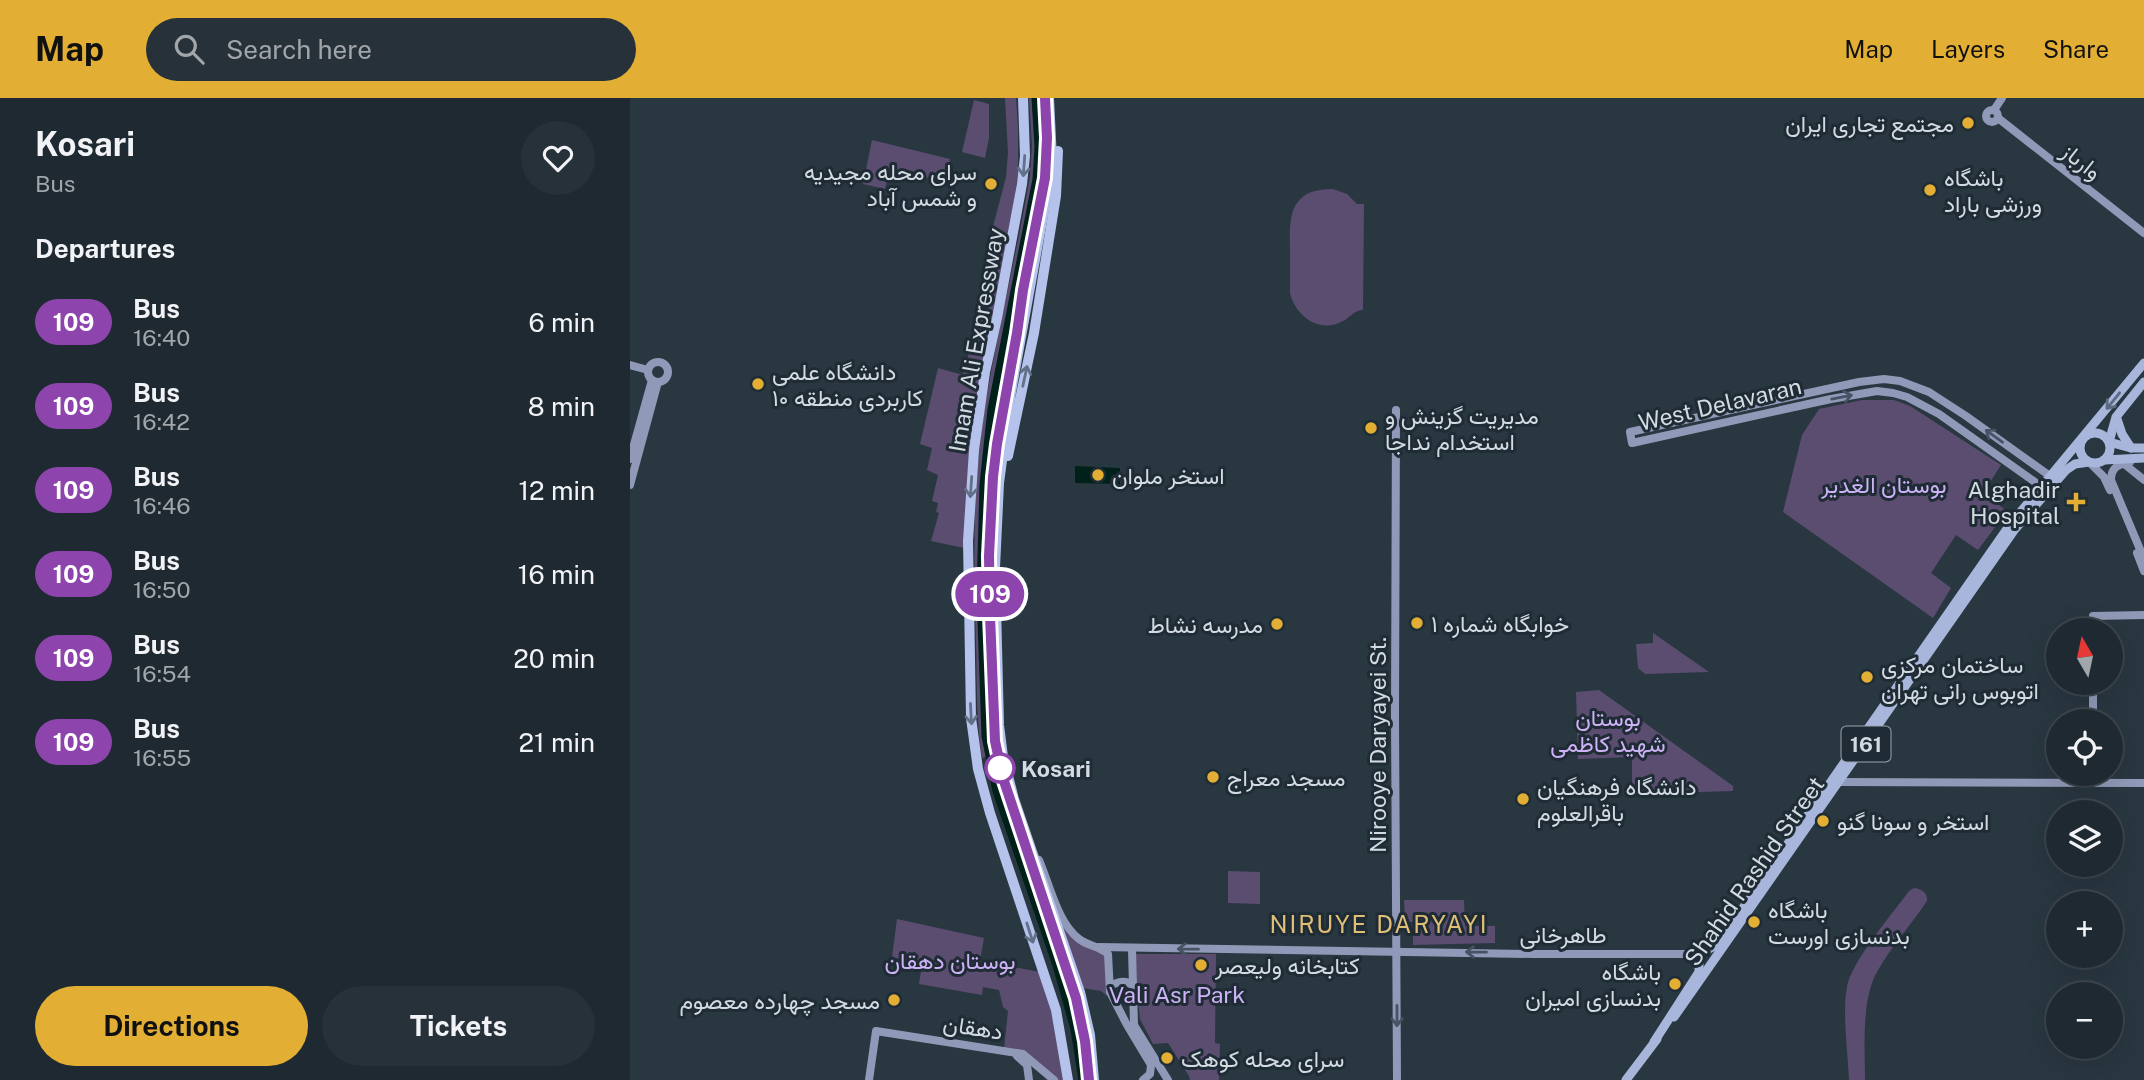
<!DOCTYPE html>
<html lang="en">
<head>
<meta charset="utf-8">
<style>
  :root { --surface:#1f2931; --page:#273139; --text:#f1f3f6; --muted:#a1a6ab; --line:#3c454d; --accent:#e2af34 }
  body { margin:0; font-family:"Public Sans",Vazirmatn,sans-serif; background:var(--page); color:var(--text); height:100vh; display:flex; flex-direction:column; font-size:26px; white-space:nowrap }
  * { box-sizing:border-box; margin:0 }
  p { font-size:23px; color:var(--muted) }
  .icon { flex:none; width:38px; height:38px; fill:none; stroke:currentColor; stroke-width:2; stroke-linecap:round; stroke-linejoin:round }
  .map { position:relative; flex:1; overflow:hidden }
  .panel { display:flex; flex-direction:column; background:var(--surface); width:630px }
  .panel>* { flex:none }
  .badge { padding:0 14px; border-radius:23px; font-size:24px; line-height:46px }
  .needle { width:46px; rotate:351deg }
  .fabs { position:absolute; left:1416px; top:520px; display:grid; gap:14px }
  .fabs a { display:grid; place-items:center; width:77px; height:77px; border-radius:50%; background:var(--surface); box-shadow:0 7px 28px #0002,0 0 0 2px var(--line); font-size:35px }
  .map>.badge { position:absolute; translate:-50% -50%; box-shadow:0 0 0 4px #fff }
  h2 { padding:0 35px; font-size:26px; line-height:63px }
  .round { display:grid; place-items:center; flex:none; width:74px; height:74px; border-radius:37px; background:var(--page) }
  .headline { display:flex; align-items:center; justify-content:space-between; height:119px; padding:0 35px }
  h1 { font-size:33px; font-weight:700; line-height:52px }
  .primary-button { display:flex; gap:14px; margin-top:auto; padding:14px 35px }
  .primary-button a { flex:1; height:80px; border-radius:42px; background:var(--accent); color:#111; font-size:28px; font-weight:700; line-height:80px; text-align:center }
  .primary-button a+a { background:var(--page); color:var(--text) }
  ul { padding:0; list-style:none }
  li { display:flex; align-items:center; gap:21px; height:84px; padding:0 35px }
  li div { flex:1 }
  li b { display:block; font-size:26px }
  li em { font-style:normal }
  li .badge { min-width:77px; font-weight:700; text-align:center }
  header { display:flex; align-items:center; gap:42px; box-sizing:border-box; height:98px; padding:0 35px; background:var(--accent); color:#111 }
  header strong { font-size:33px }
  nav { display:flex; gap:38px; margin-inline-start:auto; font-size:24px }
  .search { width:490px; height:63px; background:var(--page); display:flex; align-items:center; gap:18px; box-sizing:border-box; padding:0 24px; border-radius:38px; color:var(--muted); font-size:26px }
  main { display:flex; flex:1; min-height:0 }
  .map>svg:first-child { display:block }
  .green { fill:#5b4d70 }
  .water { fill:#00201a }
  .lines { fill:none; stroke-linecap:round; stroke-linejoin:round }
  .river { stroke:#00201a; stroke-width:9 }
  .secondary { stroke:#909ab8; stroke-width:8 }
  .primary { stroke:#a9b6dc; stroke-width:9 }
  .trunk { stroke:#b4c2ec; stroke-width:10 }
  .oneway { stroke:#627088 }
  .oneway2 { stroke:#475264 }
  .oneway3 { stroke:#5d6a81 }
  .line-casing { stroke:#fff; stroke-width:16 }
  .line { stroke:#8e44ad; stroke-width:10 }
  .poi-dot { fill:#e2af34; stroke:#1f2c36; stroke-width:2.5 }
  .stop-dot { fill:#fff; stroke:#8e44ad; stroke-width:3.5 }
  .labels { text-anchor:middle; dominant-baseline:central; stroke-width:6; stroke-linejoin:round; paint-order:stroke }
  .shield { fill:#1f2c36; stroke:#9ca6ae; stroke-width:2 }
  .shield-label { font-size:21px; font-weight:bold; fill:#d2dbe1 }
  .poi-label { font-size:23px; fill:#d2dbe1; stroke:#1f2c36; text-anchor:start }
  .street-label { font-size:23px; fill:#d2dbe1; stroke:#1f2c36 }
  .park-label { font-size:23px; fill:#cdb2f6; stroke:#1f2c36 }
  .stop-label { font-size:23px; font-weight:bold; fill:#d2dbe1; stroke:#1f2c36; text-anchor:start }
  .neighbourhood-label { font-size:24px; letter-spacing:2px; fill:#e1be76; stroke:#1f2c36 }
</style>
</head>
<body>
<header>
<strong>Map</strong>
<div class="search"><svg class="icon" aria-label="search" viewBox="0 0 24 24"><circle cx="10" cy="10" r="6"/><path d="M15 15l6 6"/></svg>Search here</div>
<nav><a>Map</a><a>Layers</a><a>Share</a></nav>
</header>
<main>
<section class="panel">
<div class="headline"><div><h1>Kosari</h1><p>Bus</p></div><a class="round"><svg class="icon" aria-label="heart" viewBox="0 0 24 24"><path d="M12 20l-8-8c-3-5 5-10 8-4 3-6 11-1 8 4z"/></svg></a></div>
<h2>Departures</h2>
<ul>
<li><span class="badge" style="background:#8e44ad;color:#fff">109</span><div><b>Bus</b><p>16:40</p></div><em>6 min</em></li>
<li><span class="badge" style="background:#8e44ad;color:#fff">109</span><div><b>Bus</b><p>16:42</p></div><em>8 min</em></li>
<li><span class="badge" style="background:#8e44ad;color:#fff">109</span><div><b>Bus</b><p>16:46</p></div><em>12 min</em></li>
<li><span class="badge" style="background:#8e44ad;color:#fff">109</span><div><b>Bus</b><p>16:50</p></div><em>16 min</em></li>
<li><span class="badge" style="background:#8e44ad;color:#fff">109</span><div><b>Bus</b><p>16:54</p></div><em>20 min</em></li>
<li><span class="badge" style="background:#8e44ad;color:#fff">109</span><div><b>Bus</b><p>16:55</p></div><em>21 min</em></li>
</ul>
<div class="primary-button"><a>Directions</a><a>Tickets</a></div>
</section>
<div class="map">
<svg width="1514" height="982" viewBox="0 0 1514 982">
  <rect width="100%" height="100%" fill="#293741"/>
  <!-- green -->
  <g class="green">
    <path d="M375,0H386L388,29V78L378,141L350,282L334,450L301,443L309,415L306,414L308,405L302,403L308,377L297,372L302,350L290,346L308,270L333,277L351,211L358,212L362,188L355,185L359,144L376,79L378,55Z"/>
    <path d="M399,0H414L416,43L413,91L395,174L370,311L362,381L359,430V516L362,621L366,656L352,660C346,621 347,582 346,543C344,472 342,400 352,329C364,245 386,162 400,78L402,48Z"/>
    <path d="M344,2L359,6V40L355,60L332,54Z"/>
    <path d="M242,42L320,61L315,84L261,71L255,91L233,86Z"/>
    <path d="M703,91L717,96L727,106H734L733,212C724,212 721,219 713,223C690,236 666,219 660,195C660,181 660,166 660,151C659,117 660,91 703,91Z"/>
    <path d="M1232,302H1264L1280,308L1371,367L1353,395L1377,413L1348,452L1326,437L1301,475L1321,490L1303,520L1153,414L1172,337L1189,311Z"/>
    <path d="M1023,535L1079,574L1015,576L1008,570L1006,546L1023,545Z"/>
    <path d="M969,592L1103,688V693L1002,696V659L948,661L946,594Z"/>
    <path d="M598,773L630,774V806L598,805Z"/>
    <path d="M1284,790C1292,791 1298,795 1297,803C1281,827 1260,850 1247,874C1231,902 1235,951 1235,982H1219C1218,956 1212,913 1217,889C1221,864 1263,815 1279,793Z"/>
    <path d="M774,802H834L835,828H865V845L783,847V838L790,837V824H775Z"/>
    <path d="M430,820L437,833L475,855L482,902L471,893L452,890L433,836Z"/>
    <path d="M267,821L354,840L350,863L410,874L421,905L434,982H428L374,951L378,913L373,909L369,892L353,889L352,897L289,886L292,866L262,859Z"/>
    <path d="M506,856H586L585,945L590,946L589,982H560L559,978L538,945L523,946L510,921L506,884Z"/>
  </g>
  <!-- water -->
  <path class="water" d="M445,368L490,370V386L445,385Z"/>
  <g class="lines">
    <!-- river -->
    <path class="river" d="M406,0L409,49L407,81L362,311L354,386L351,494L356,638L367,693L427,867L445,931L453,982"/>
    <!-- secondary -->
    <g class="secondary">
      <circle cx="1362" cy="18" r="6"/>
      <path d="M1364,12L1372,0"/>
      <path d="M1368,20L1514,135"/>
      <circle cx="28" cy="274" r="10"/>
      <path d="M0,267L18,272"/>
      <path d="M766,312L765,619L767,982"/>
      <path d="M0,361L22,282"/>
      <path d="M1459,364L1474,379L1480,392"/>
      <path d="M1500,364C1489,366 1481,369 1481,382L1514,461"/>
      <path d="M1493,365L1514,382"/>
      <path d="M0,387L28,284"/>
      <path d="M1408,392L1405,384L1309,316L1277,299L1263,295L1247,293L1201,301L1002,345L1000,334L1229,284L1254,281L1270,283L1299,294L1336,318L1420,378"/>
      <path d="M1507,455L1514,473"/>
      <path d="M1463,532V518L1514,517"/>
      <path d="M1463,584V623"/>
      <path d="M1209,684L1514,685"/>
      <path d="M409,762C420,787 427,824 449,841C458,848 469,848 478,856L480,894L497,927L521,967L520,976L513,982"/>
      <path d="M469,849L903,856H1061"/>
      <path d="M502,851L504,927L538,982"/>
      <path d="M480,888C487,884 495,881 502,887"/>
      <path d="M387,958L397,967L399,982"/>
      <path d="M239,982L246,933L393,956L424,982"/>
    </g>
    <!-- primary -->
    <g class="primary">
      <path d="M1514,284L1486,319L1479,344L1501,350H1514"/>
      <path d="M1487,321L1492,336L1501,350"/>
      <circle cx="1465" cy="350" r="15"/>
      <path d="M1474,362L1514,360"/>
      <path d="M1044,919L1385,431L1436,372L1445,366L1459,364"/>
      <path d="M1024,944L1069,874V863L1061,856L1077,852L1088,846L1379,428L1514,265"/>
      <path d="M996,982L1027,941"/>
    </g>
    <!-- trunk -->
    <g class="trunk">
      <path d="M393,0L395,58L392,86L367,220L355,274L344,352L338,443L341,620L348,671L360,715L426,912L438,982"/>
      <path d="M419,0L422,62L420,79L381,294L369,385L365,470L369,627L373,659L384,701L450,894L460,937L464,982"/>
      <path d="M378,358L404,235L426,98L428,53"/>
    </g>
  </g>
  <!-- one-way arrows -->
  <defs><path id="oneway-shaft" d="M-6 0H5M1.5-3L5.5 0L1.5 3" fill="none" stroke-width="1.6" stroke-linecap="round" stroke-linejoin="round" transform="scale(1.75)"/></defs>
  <g class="oneway">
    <use href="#oneway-shaft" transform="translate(394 68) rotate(94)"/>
    <use href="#oneway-shaft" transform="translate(395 278) rotate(-78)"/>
    <use href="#oneway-shaft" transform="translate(341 389) rotate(94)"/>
    <use href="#oneway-shaft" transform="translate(341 616) rotate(87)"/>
    <use href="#oneway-shaft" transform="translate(400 835) rotate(72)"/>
  </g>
  <g class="oneway2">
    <use href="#oneway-shaft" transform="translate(1212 299) rotate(-11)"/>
    <use href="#oneway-shaft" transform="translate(1364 338) rotate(-144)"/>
    <use href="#oneway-shaft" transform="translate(558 851) rotate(-179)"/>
    <use href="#oneway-shaft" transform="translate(846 854) rotate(-179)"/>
    <use href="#oneway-shaft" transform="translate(767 918) rotate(90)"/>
  </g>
  <use class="oneway3" href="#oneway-shaft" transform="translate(1483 303) rotate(129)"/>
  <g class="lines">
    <!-- line casing -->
    <g class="line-casing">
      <path id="line" d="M415,0L417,40L415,80L393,192L387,235L367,346L363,379L359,458L360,517L365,643L373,680L446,900L455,943L459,982"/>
    </g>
    <!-- line -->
    <use href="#line" class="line"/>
  </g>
  <!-- markers -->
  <g class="poi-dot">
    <circle cx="1338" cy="25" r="7"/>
    <circle cx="361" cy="86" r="7"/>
    <circle cx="1300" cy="92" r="7"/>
    <circle cx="128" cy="286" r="7"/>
    <circle cx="741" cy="330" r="7"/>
    <circle cx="468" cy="377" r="7"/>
    <path d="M1442.5 393.5h7v7h7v7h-7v7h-7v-7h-7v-7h7z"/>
    <circle cx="787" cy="525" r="7"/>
    <circle cx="647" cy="526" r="7"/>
    <circle cx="1237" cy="579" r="7"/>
    <circle cx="583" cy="679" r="7"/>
    <circle cx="893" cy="701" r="7"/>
    <circle cx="1193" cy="723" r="7"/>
    <circle cx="1124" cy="824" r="7"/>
    <circle cx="571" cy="867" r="7"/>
    <circle cx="1045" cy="886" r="7"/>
    <circle cx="264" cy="902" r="7"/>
    <circle cx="537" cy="960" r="7"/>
  </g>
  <circle class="stop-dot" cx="370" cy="670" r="14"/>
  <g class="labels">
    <!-- shield labels -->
    <rect class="shield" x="1211.5" y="628.5" width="49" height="35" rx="5"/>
    <g class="shield-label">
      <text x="1236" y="646">161</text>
    </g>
    <!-- poi labels -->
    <g class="poi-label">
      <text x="1324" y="25" text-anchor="end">مجتمع تجاری ایران</text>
      <text x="347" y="73" text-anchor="end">سرای محله مجیدیه<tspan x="347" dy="26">و شمس آباد</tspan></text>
      <text x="1314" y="79">باشگاه<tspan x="1314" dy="26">ورزشی باراد</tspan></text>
      <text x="142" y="273">دانشگاه علمی<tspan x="142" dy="26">کاربردی منطقه ۱۰</tspan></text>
      <text x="755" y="317">مدیریت گزینش و<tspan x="755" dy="26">استخدام نداجا</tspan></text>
      <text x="482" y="377">استخر ملوان</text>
      <text x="1430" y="391" text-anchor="end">Alghadir<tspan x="1430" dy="26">Hospital</tspan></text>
      <text x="801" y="525">خوابگاه شماره ۱</text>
      <text x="633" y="526" text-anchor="end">مدرسه نشاط</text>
      <text x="1251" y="566">ساختمان مرکزی<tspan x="1251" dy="26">اتوبوس رانی تهران</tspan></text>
      <text x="597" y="679">مسجد معراج</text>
      <text x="907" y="688">دانشگاه فرهنگیان<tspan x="907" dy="26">باقرالعلوم</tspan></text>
      <text x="1207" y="723">استخر و سونا گنو</text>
      <text x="1138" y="811">باشگاه<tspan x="1138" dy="26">بدنسازی اورست</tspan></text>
      <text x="585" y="867">کتابخانه ولیعصر</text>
      <text x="1031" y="873" text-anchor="end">باشگاه<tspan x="1031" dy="26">بدنسازی امیران</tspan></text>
      <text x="250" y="902" text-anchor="end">مسجد چهارده معصوم</text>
      <text x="551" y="960">سرای محله کوهک</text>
    </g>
    <!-- street labels -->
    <g class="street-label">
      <text transform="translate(1452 63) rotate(38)">وارباز</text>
      <text transform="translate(346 242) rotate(-80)">Imam Ali Expressway</text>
      <text transform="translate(1090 306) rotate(-13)">West Delavaran</text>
      <text transform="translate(747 647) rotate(-90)">Nirooye Daryayei St.</text>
      <text transform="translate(1124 773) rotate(-55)">Shahid Rashid Street</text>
      <text x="933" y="836">طاهرخانی</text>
      <text transform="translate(343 929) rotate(9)">دهقان</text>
    </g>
    <!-- park labels -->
    <g class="park-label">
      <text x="1254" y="386">بوستان الغدیر</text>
      <text x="978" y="619">بوستان<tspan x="978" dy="26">شهید کاظمی</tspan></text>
      <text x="320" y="862">بوستان دهقان</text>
      <text x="547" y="896">Vali Asr Park</text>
    </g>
    <!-- stop labels -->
    <g class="stop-label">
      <text x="391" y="670">Kosari</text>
    </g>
    <!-- neighbourhood labels -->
    <g class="neighbourhood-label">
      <text x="749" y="826">NIRUYE DARYAYI</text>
    </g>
  </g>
</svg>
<div class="fabs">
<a><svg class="needle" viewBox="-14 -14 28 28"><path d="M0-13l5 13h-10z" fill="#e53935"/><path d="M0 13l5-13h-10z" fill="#a1a6ab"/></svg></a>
<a><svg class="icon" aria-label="locate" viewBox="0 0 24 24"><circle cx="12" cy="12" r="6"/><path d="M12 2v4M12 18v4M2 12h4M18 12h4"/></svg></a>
<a><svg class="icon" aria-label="layers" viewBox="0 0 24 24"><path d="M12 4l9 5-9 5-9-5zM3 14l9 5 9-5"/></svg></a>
<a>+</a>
<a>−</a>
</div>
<b class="badge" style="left:360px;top:496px;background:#8e44ad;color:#fff">109</b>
</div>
</main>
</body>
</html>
